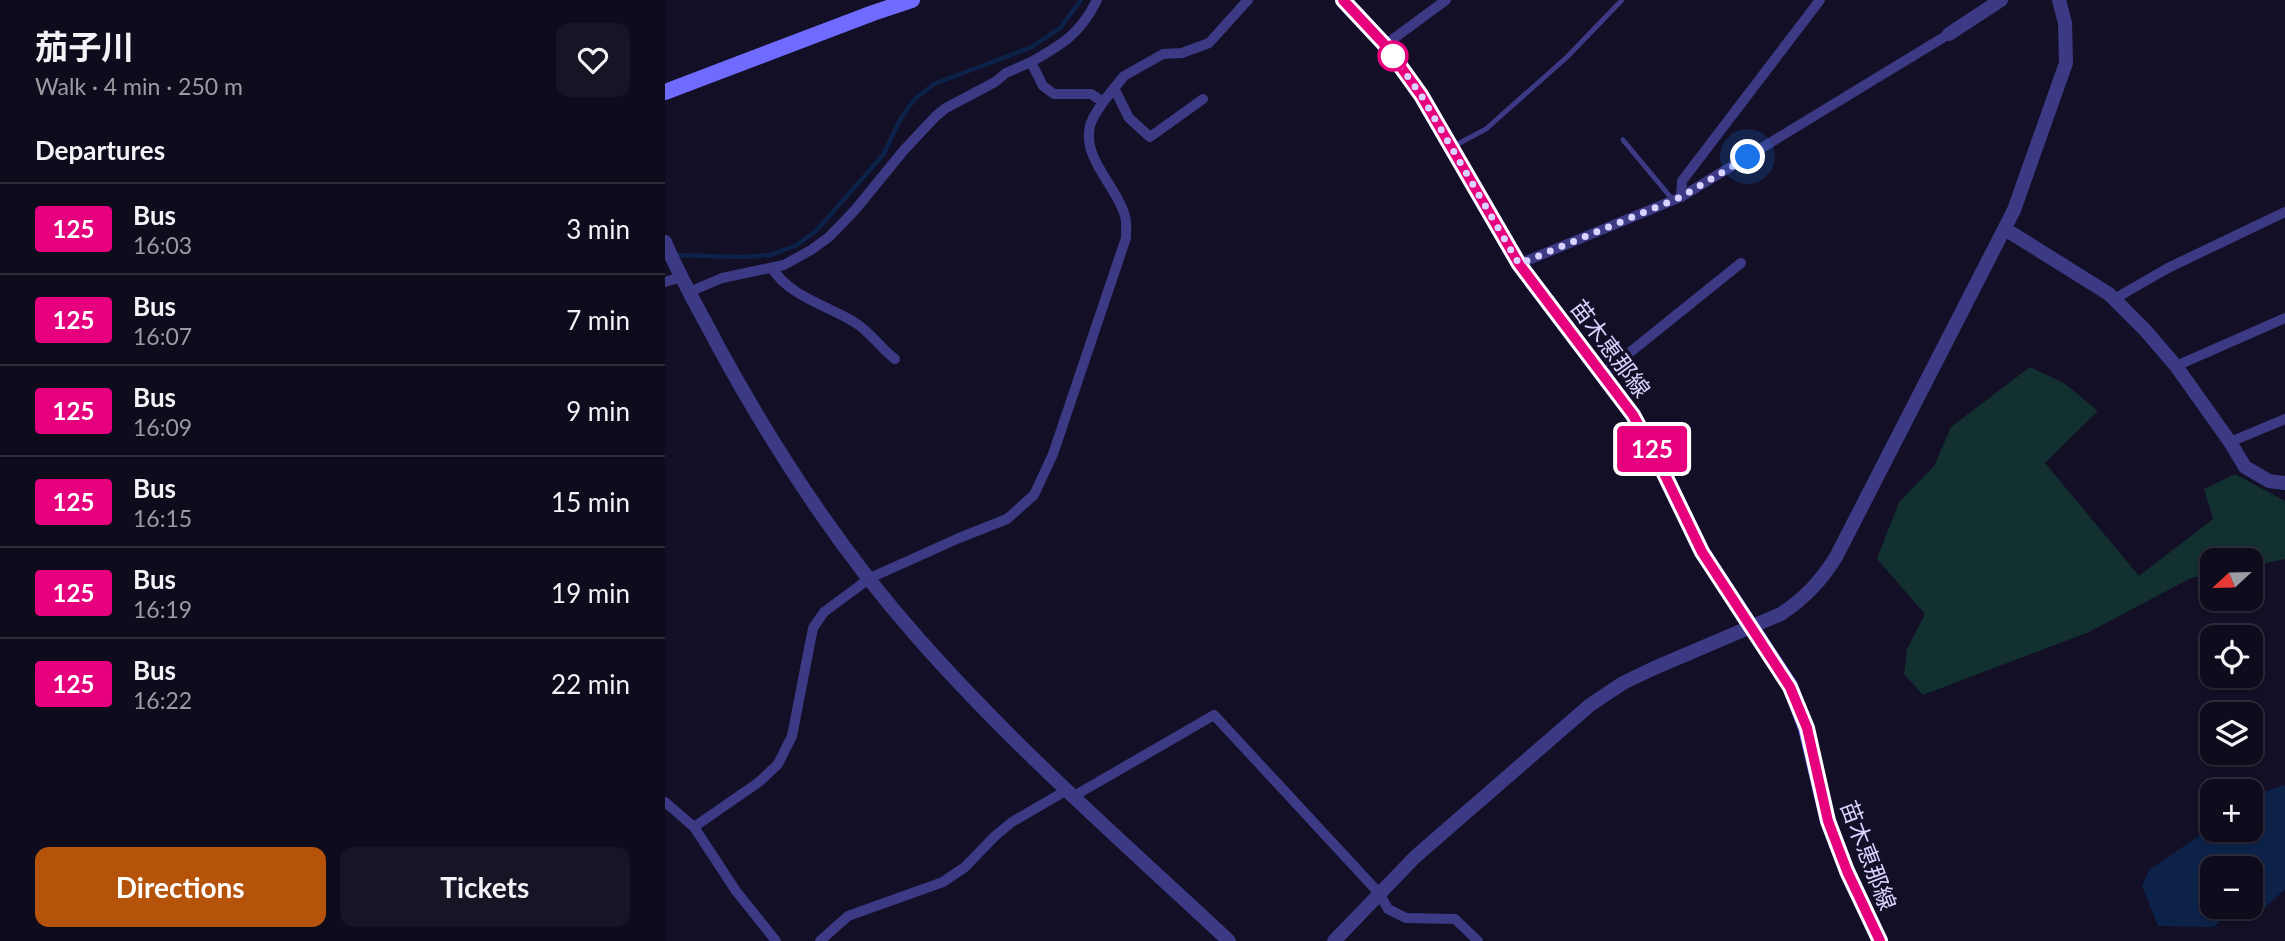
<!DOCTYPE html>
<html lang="en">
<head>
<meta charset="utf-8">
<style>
  :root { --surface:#0e0b1c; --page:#171425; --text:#f1f3f6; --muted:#9b9ba3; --line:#2e2b3b; --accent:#b45309 }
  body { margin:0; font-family:Lato,"Noto Sans JP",sans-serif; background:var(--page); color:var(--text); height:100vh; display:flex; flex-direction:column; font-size:26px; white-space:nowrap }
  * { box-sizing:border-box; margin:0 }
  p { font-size:23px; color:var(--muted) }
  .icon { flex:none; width:38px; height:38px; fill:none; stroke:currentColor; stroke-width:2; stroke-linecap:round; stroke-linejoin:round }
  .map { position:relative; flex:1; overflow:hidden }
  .details { display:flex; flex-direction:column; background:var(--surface); width:665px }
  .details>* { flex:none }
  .badge { padding:0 14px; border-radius:5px; font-size:24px; line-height:46px }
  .needle { width:46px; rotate:248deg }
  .fabs { position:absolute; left:1535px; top:548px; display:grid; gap:14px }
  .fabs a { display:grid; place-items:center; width:63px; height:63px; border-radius:14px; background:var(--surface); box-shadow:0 2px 5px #0004,0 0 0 2px var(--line); font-size:35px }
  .you { position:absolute; width:35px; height:35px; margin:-18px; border:5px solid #fff; border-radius:50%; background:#1a73e8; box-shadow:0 0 0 10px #1a73e833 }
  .map>.badge { position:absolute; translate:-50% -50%; box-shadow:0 0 0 4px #fff }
  h2 { padding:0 35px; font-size:26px; line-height:63px }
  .round { display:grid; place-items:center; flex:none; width:74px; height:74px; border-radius:14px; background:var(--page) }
  .overview { display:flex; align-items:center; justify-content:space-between; height:119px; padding:0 35px }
  h1 { font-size:33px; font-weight:700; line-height:52px }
  .primary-button { display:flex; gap:14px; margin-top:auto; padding:14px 35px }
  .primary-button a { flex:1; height:80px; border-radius:14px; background:var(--accent); color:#fff; font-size:28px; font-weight:700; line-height:80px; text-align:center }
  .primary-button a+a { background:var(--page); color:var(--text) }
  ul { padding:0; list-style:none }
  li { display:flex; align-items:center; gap:21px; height:91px; padding:0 35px; border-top:2px solid var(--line) }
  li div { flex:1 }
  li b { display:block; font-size:26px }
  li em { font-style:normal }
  li .badge { min-width:77px; font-weight:700; text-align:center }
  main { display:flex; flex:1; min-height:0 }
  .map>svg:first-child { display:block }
  .green { fill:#12302f }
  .water { fill:#0c2248; fill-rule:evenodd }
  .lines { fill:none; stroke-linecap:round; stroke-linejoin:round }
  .stream { stroke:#0c2248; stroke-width:4.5 }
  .service { stroke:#3d3a85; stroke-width:5 }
  .minor { stroke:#3d3a85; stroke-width:10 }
  .tertiary { stroke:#3d3a85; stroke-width:14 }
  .secondary { stroke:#6f6bff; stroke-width:16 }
  .line-casing { stroke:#fff; stroke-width:16 }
  .line { stroke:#e6007e; stroke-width:10 }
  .walk { stroke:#d9d4ff; stroke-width:7; stroke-dasharray:0 12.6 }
  .stop-dot { fill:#fff; stroke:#e6007e; stroke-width:3.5 }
  .labels { text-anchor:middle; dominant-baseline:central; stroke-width:7; stroke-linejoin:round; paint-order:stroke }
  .street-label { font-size:23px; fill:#d9d4ff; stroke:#130f26 }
</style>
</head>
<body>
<main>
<section class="details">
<div class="overview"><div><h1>茄子川</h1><p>Walk · 4 min · 250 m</p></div><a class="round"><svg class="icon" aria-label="heart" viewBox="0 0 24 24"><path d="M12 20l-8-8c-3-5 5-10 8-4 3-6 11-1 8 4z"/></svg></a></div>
<h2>Departures</h2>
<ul>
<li><span class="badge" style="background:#e6007e;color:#fff">125</span><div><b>Bus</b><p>16:03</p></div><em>3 min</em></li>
<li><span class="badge" style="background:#e6007e;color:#fff">125</span><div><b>Bus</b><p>16:07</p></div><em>7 min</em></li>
<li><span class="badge" style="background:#e6007e;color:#fff">125</span><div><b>Bus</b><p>16:09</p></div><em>9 min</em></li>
<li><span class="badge" style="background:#e6007e;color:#fff">125</span><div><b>Bus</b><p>16:15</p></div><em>15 min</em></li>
<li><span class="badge" style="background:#e6007e;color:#fff">125</span><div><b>Bus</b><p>16:19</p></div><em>19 min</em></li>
<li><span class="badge" style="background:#e6007e;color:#fff">125</span><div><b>Bus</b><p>16:22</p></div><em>22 min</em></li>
</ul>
<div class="primary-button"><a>Directions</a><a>Tickets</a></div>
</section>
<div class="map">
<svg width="1620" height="941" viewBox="0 0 1620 941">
  <rect width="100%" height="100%" fill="#130f26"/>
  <!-- green -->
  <path class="green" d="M1365,367L1399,383L1433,411L1380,463L1474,576L1548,519L1539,489L1570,474L1620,501V559L1586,566V560H1547V574L1526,578L1424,632L1258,695L1239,674L1242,649L1260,614L1212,559L1234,502L1269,466L1286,427Z"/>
  <!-- water -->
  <path class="water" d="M1620,785V889L1591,916L1564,912L1549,927L1493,926L1477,886L1484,870L1547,827V830H1586V801L1598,792ZM1547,868H1586V906H1547Z"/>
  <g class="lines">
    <!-- stream -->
    <path class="stream" d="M8,255L77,257L105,255L130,246L151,231L218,155L236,118L250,99L269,84L367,47L395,28L416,0"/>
    <!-- service -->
    <g class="service">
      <path d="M958,140L1008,200"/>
      <path d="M789,146L821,129L902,57L957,0"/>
    </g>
    <!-- minor -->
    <g class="minor">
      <path d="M432,0C415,34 398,44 366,62L378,86L389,94H426L438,102L459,76L498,54L517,53L544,43L583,0"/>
      <path d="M720,45L781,0"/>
      <path d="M449,88L464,118L485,137L538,99"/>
      <path d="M1016,197L1017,181L1155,0"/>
      <path d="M854,264L1016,197L1284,34"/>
      <path d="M107,268C125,297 162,305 189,322C205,331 215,348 230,359"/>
      <path d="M0,282L16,277"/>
      <path d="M24,292L57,278L119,265L146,250L164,237L190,210L239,150L271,116L281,108L330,82L341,73L366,62"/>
      <path d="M1449,299L1503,268L1620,212"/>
      <path d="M1511,366L1620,318"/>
      <path d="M938,374L1076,263"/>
      <path d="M1565,442L1620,419"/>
      <path d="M409,796L549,715L714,893L723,909L741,918L790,919L813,941"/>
      <path d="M0,802L29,827L71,891L111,941"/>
      <path d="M29,827L94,782L113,764L127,736L148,628L159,612L205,578L294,538L342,519L369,495L388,454L461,238C461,231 462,223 460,216C452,186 417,159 425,126C427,117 434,109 438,102"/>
      <path d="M155,941L183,916L278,882L300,867L330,836L347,822L402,790"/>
    </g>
    <!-- tertiary -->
    <g class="tertiary">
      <path d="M1284,34L1336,0"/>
      <path d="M1340,229L1444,294L1480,330L1511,366L1565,442L1580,467L1604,481L1620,483"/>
      <path d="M0,242C15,278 35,311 53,346C109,449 175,550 253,638C349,747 458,842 564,941"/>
      <path d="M669,941L750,857L925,705L958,683L987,669L1116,614C1140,598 1156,581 1171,557L1349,210L1401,63L1400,23L1394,0"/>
    </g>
    <!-- secondary -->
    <g class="secondary">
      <path d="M678,0L720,45L756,95L854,264L968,415L995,465L1037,552L1125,686L1141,728L1163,821L1182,871L1215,941"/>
      <path d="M0,92L208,13L247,0"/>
    </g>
  </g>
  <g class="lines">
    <!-- line casing -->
    <g class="line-casing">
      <path id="line" d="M678,0L720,45L756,95L854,264L968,415L995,465L1037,552L1125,687L1142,728L1163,821L1182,871L1215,941"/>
    </g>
    <!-- line -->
    <use href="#line" class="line"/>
    <!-- walk -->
    <path class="walk" d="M728,56L756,95L854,264L1016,197L1083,157"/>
  </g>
  <!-- markers -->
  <circle class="stop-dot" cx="728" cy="56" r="14"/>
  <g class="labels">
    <!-- street labels -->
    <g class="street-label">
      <text transform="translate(946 348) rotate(53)">苗木恵那線</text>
      <text transform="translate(1204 855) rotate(69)">苗木恵那線</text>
    </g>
  </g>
</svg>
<div class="fabs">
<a><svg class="needle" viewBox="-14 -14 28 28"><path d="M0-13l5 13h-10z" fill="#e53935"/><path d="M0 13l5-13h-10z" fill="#9b9ba3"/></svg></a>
<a><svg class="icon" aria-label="locate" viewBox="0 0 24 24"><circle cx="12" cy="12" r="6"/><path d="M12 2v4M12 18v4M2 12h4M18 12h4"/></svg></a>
<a><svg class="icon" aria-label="layers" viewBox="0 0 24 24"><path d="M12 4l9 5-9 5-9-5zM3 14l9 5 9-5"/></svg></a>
<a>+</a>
<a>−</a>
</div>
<div class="you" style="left:1083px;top:157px"></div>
<b class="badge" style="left:987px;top:449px;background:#e6007e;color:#fff">125</b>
</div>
</main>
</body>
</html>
